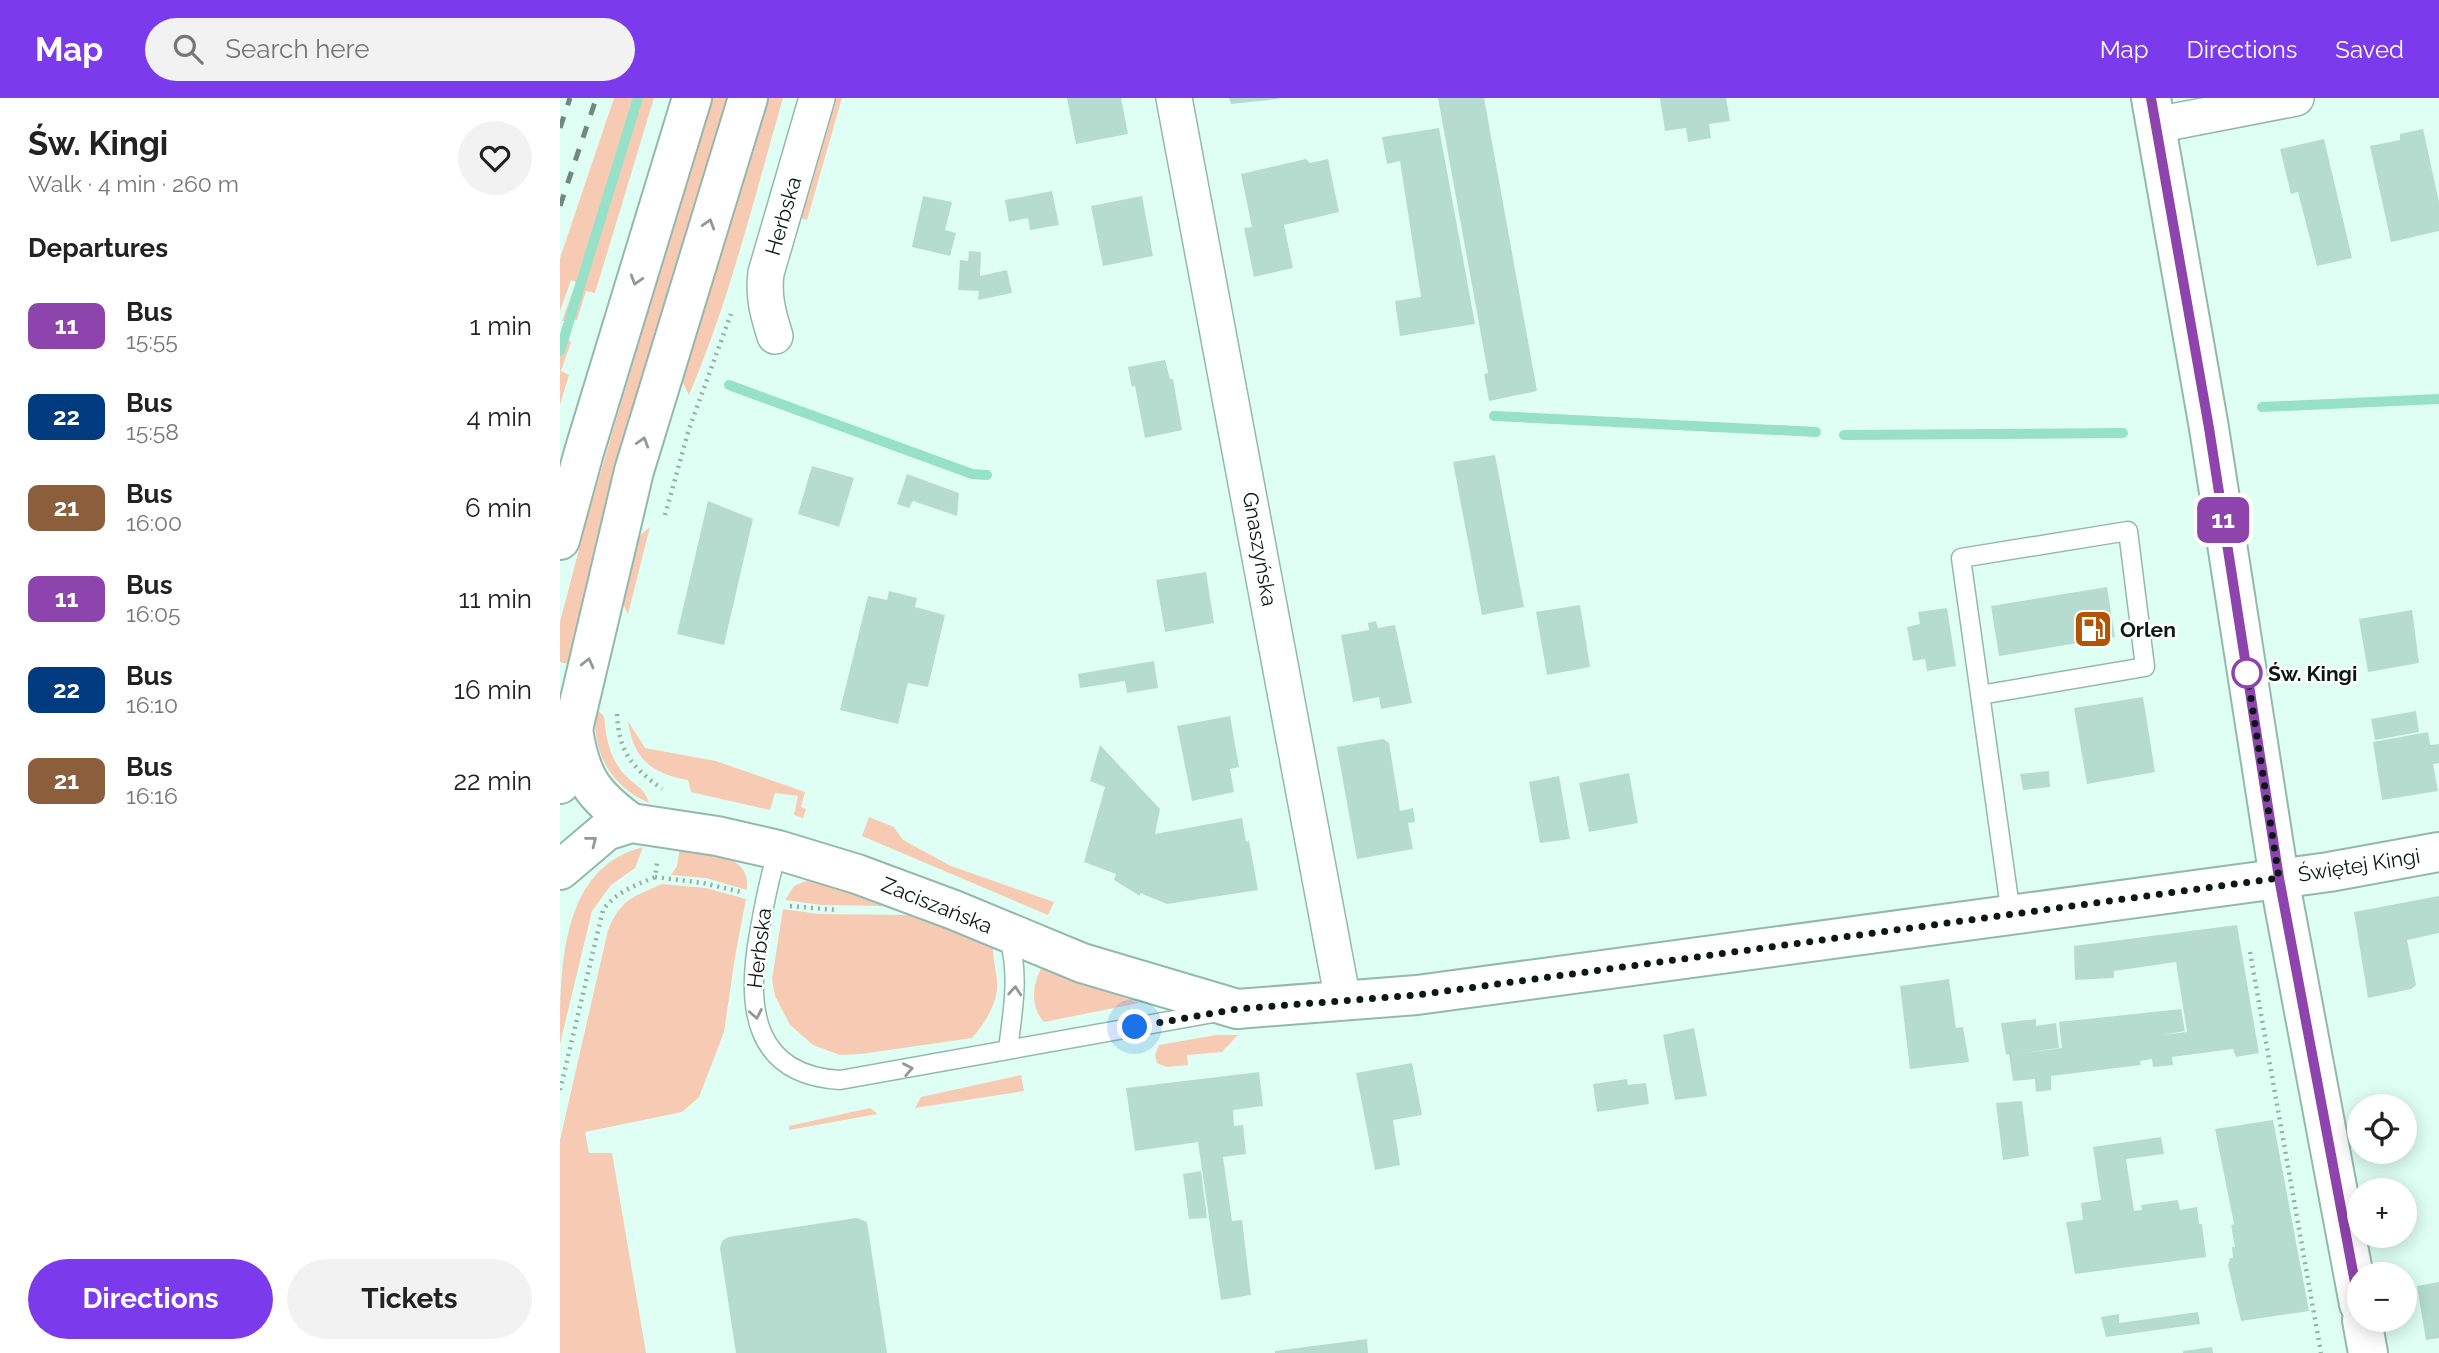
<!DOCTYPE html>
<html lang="en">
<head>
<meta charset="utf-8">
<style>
  :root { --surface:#fff; --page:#f2f2f2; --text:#222; --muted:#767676; --accent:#7c3aed }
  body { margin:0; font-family:Raleway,sans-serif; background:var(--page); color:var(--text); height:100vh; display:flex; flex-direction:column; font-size:26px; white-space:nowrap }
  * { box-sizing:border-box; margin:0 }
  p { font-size:23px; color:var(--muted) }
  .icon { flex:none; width:38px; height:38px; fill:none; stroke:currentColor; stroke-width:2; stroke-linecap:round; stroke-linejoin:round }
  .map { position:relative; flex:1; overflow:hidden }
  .drawer { display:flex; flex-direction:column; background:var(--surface); width:560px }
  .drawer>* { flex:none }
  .badge { padding:0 14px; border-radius:10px; font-size:24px; line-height:46px }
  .buttons { position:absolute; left:1787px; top:996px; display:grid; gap:14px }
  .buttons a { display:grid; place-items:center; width:70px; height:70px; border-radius:50%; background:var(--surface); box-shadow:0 4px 18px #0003; font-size:35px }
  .you { position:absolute; width:35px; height:35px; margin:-18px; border:5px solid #fff; border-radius:50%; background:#1a73e8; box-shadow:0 0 0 10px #1a73e833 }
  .map>.badge { position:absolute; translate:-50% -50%; box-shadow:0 0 0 4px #fff }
  h2 { padding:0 28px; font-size:26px; line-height:63px }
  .round { display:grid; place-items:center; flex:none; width:74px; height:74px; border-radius:37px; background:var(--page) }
  .summary { display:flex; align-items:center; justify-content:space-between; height:119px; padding:0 28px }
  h1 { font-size:33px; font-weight:700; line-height:52px }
  .primary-button { display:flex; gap:14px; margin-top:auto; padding:14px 28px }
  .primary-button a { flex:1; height:80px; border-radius:42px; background:var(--accent); color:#fff; font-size:28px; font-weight:700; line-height:80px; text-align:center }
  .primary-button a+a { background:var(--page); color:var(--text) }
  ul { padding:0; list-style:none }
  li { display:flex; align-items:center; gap:21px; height:91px; padding:0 28px }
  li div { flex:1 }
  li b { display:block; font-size:26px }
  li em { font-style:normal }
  li .badge { min-width:77px; font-weight:700; text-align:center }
  header { display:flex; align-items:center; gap:42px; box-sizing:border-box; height:98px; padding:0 35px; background:var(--accent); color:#fff }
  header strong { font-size:33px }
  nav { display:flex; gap:38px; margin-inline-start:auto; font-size:24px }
  .search { width:490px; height:63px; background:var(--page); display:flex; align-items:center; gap:18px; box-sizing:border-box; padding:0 24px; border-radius:38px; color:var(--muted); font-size:26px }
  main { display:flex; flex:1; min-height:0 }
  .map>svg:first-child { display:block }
  .green { fill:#f7cbb3 }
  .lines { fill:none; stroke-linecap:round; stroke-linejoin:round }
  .stream { stroke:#97e1c9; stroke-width:10 }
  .building { fill:#b5dccf }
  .lane-casing { stroke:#93b9ac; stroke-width:21 }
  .street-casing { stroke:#93b9ac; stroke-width:38 }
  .secondary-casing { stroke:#93b9ac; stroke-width:42 }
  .primary-casing { stroke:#93b9ac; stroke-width:42 }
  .path { stroke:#94afa6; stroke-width:4.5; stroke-dasharray:2 5; stroke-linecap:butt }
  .lane { stroke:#fff; stroke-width:18 }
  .street { stroke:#fff; stroke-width:35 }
  .secondary { stroke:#fff; stroke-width:38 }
  .primary { stroke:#fff; stroke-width:38 }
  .rail { stroke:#708880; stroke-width:5; stroke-dasharray:12 12; stroke-linecap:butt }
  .oneway { stroke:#919895 }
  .line-casing { stroke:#fff; stroke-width:16 }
  .line { stroke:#8e44ad; stroke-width:10 }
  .walk { stroke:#0a1914; stroke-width:7; stroke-dasharray:0 12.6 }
  .stop-dot { fill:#fff; stroke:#8e44ad; stroke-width:3.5 }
  .labels { text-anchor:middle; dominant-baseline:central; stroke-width:5; stroke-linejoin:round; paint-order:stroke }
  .street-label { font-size:21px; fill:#0a1914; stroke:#fff }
  .poi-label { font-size:21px; font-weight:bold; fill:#0a1914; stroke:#fff; text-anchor:start }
  .stop-label { font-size:21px; font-weight:bold; fill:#0a1914; stroke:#fff; text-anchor:start }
</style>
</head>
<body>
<header>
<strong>Map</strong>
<div class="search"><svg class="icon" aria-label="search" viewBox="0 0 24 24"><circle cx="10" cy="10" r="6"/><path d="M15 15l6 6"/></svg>Search here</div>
<nav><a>Map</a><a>Directions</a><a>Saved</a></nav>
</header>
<main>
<section class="drawer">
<div class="summary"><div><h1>Św. Kingi</h1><p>Walk · 4 min · 260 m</p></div><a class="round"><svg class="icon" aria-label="heart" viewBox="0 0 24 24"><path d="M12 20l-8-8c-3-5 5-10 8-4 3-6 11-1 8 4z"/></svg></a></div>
<h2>Departures</h2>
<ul>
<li><span class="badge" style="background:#8e44ad;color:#fff">11</span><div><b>Bus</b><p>15:55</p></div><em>1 min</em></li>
<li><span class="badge" style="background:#003b80;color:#fff">22</span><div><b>Bus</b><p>15:58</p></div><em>4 min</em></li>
<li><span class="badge" style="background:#8b5e3c;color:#fff">21</span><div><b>Bus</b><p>16:00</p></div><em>6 min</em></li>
<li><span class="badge" style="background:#8e44ad;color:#fff">11</span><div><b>Bus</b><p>16:05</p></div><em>11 min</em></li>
<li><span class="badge" style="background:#003b80;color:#fff">22</span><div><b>Bus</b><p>16:10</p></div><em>16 min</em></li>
<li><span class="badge" style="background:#8b5e3c;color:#fff">21</span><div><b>Bus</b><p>16:16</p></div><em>22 min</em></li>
</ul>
<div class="primary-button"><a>Directions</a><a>Tickets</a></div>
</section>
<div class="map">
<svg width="1879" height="1255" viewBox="0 0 1879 1255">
  <rect width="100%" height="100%" fill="#dffff4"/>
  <!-- green -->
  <g class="green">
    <path d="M54,0H94L35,195L26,193L17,222L2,223L16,184L11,182L0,213V160Z"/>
    <path d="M151,0H169L42,423L8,566L0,564V524L28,417Z"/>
    <path d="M208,0H223C194,100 170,201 129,297L122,283Z"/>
    <path d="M266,0H282L247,122L232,118Z"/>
    <path d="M0,235L11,244L1,273L9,277L0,307Z"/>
    <path d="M90,429L68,516L61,502L76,441Z"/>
    <path d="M36,611L44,618C46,639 49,659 64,676C73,686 86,691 89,705C50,688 31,653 36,611Z"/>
    <path d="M68,623L85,650L156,663L245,694L241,709L246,711L243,720L234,717L238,698L215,695L210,712L131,694L128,682C92,676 73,661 68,623Z"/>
    <path d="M309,719L334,729L343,742L391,768L494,804L488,817L302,738Z"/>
    <path d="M83,749L75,770L51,787L32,813L0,946C0,870 0,770 83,749Z"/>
    <path d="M120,750C145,755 192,755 187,792L146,780L111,777L117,768Z"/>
    <path d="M248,782L278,789L330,808L261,807L225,802L234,788Z"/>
    <path d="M102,786L146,790L186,801L175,859L164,934L139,999L122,1014L25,1034L29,1055H52L86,1255H0V1042L48,832C61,801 73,799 102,786Z"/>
    <path d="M223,811L259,816L354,817L433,849C433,863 436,871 437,883C439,904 425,925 412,940L301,956L280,957L253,947L230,927L215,898L212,881Z"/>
    <path d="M482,869L579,905L484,924C470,909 472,886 482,869Z"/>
    <path d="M656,937H678L662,954L627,957L628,967L606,969L597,965L595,957L599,947Z"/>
    <path d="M461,977L464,993L355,1010L361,999Z"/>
    <path d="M310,1010L318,1016L229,1032V1028Z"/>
  </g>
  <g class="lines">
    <!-- stream -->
    <g class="stream">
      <path d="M0,253L78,0"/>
      <path d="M169,287L412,376L427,377"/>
      <path d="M1702,309L1879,301"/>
      <path d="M934,318L1256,334"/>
      <path d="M1284,337L1563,335"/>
    </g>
  </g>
  <!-- building -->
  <g class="building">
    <path d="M507,0H561L568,36L516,46Z"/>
    <path d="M669,0H718V1L671,6Z"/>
    <path d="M878,0H924L977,293L929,303L924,276L928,275Z"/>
    <path d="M1100,0H1166L1170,23L1149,26L1151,40L1128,44L1126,30L1105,33Z"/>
    <path d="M879,30L915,226L840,238L835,203L861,199L840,63L827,66L822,39Z"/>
    <path d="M1863,31L1879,104V133L1831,144L1810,48L1840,42V36Z"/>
    <path d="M1764,41L1792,160L1757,168L1738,94L1731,96L1720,51Z"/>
    <path d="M746,61L750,65L768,61L779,114L724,127L733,170L694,179L684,130L692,129L681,76Z"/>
    <path d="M492,93L499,127L470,132L468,120L449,124L445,102Z"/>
    <path d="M363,98L392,104L385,132L396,135L390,158L352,149Z"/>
    <path d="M582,98L593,158L543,168L531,108Z"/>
    <path d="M409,153L421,154L420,178L447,172L452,195L418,202L419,193L398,192L400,162L408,163Z"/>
    <path d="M605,262L610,281H613L622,332L585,340L575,288L572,289L568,269Z"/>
    <path d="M935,357L964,509L922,517L893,364Z"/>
    <path d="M252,368L294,380L279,429L238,416Z"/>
    <path d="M347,376L399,395L397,418L353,403L349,410L337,406Z"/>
    <path d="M148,403L193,421L164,547L117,536Z"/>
    <path d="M646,474L654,525L605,534L596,482Z"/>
    <path d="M1547,489L1555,539L1439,558L1431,508Z"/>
    <path d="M329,493L357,500L355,509L385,517L368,589L348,585L338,626L280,612L308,498L327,502Z"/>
    <path d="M1020,507L1030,569L987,577L976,514Z"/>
    <path d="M1387,510L1396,568L1367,573L1365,561L1353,563L1347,529L1360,526L1358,514Z"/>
    <path d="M1852,512L1859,565L1808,574L1799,521Z"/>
    <path d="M816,523L818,530L835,527L852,605L821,611L819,599L793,604L781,537L809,532L808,525Z"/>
    <path d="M594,563L598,590L567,595L565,583L520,590L518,576Z"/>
    <path d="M1583,599L1595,674L1527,686L1514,610Z"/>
    <path d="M1856,613L1859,634L1815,642L1811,621Z"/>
    <path d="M670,618L679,669L670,671L674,694L632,703L617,628Z"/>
    <path d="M1868,634L1870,647L1879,646V665L1873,666L1878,693L1822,702L1813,644Z"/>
    <path d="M823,641L829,645L840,713L853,710L855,724L848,725L853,751L797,761L777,649Z"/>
    <path d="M540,647L600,711L595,736L682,720L686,744L689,743L698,792L607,806L580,795V798L554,782L556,776L524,764L545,689L530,683Z"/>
    <path d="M1489,673L1490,689L1463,692L1460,676Z"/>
    <path d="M1069,675L1078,725L1029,734L1019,685Z"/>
    <path d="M999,678L1010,741L980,745L969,684Z"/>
    <path d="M1879,798V835L1847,842L1856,887L1851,891L1808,900L1794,814Z"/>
    <path d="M1677,827L1699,955L1676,959L1673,951L1612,959L1613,967L1593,969L1592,961L1580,963L1581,967L1491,978V992L1476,994L1475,981L1453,983L1449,956L1446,957L1441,925L1476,921V928L1496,925L1499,950L1456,956L1502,950L1499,924L1621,911L1625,933L1603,937L1627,934L1616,864L1554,873V880L1515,882L1514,848Z"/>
    <path d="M1389,881L1396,930L1403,929L1409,964L1350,971L1340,888Z"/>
    <path d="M1134,930L1147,998L1115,1002L1103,937Z"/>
    <path d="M852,965L862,1017L833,1022L840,1067L815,1072L796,975Z"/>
    <path d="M699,974L703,1008L673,1012L674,1028L683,1027L686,1056L663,1059L672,1123L682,1122L691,1197L661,1202L638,1044L575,1053L566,990Z"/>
    <path d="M1067,981L1068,987L1086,985L1089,1006L1037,1014L1033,986Z"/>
    <path d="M1462,1003L1469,1058L1443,1062L1436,1005Z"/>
    <path d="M1713,1022L1749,1213L1681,1223L1668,1167L1670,1160H1673L1672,1149H1675L1671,1127L1674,1126L1655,1031Z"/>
    <path d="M1601,1039L1604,1056L1566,1061L1574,1113L1582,1112L1581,1107L1618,1102L1620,1112L1637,1109L1639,1126H1642L1646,1159L1515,1176L1506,1124L1523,1122L1521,1105L1541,1102L1533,1049Z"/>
    <path d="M641,1073L647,1120L629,1121L623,1076Z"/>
    <path d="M297,1120L307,1124L327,1255H176L160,1150L162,1143L168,1139Z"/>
    <path d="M1879,1184V1240L1866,1242L1857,1188Z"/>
    <path d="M1638,1214L1640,1226L1546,1239L1541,1219L1559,1216V1225Z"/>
    <path d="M807,1241L808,1255H715V1253Z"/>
    <path d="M1652,1249L1653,1255H1623V1253Z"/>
  </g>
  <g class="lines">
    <!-- lane casing -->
    <g class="lane-casing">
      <g id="lane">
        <path d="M1420,597L1585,569L1568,433L1401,460L1451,817"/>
        <path d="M218,752C209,780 204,807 199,836C186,907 192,977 280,982L659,914"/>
        <path d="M448,837C460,875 453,912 448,951"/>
      </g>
    </g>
    <!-- street casing -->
    <g class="street-casing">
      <g id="street">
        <path d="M614,0L783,903"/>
        <path d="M1596,27L1736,0"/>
        <path d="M215,238C208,216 203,198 206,175L257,0"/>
      </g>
    </g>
    <!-- secondary casing -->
    <g class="secondary-casing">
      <g id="secondary">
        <path d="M1591,0L1649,330L1719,780L1799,1206"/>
        <path d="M13,631C20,679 32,697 71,725"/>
        <path d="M0,772L46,733L71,725L157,738L218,752L297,776L394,812L522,865L677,911L857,897L1769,774L1879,754"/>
        <path d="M1802,1222L1808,1255"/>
      </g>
    </g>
    <!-- primary casing -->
    <g class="primary-casing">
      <g id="primary">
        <path d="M0,442L24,354L132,0"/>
        <path d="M0,686L74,373L188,0"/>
      </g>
    </g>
    <!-- path -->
    <g class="path">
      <path d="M105,417L129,331L171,216"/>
      <path d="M57,616C59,655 72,669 102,691"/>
      <path d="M95,779L143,785L181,794"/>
      <path d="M230,808L277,812"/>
      <path d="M1690,854L1761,1255"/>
      <path d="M0,992L43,812C56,794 74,788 95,779L97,765"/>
    </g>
    <!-- lane -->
    <use href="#lane" class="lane"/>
    <!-- street -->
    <use href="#street" class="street"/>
    <!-- secondary -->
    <use href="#secondary" class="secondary"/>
    <!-- primary -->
    <use href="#primary" class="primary"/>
    <!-- rail -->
    <g class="rail">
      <path d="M0,30L10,0"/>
      <path d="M0,108L36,1"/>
    </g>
  </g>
  <!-- one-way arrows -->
  <defs><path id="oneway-chevron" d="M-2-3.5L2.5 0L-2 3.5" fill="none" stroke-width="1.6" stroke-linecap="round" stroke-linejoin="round" transform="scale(1.75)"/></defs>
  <g class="oneway">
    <use href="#oneway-chevron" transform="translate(149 126) rotate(-73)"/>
    <use href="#oneway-chevron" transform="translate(76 182) rotate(107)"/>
    <use href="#oneway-chevron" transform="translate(83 344) rotate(-73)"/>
    <use href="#oneway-chevron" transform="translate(28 565) rotate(-76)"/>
    <use href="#oneway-chevron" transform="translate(32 743) rotate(-38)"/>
    <use href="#oneway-chevron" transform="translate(455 893) rotate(-86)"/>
    <use href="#oneway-chevron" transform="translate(196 916) rotate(79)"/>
    <use href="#oneway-chevron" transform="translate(348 971) rotate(-11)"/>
  </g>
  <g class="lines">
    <!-- line casing -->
    <g class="line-casing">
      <path id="line" d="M1591,0L1649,330L1719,780L1799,1206"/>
    </g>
    <!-- line -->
    <use href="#line" class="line"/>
    <!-- walk -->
    <path class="walk" d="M575,929L677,911L857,897L1719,780L1687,575"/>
  </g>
  <!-- icons -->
  <defs>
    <g id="fuel-square" transform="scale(2.0125)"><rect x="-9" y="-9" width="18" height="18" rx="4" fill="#b25403" stroke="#fff"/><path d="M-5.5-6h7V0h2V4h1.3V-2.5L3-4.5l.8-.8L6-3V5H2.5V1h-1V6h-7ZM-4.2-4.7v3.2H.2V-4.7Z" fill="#fff"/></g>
  </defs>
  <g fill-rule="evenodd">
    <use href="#fuel-square" x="1533" y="531"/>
  </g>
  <!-- markers -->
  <circle class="stop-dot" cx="1687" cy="575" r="14"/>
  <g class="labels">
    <!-- street labels -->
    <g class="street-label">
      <text transform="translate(223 118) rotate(-74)">Herbska</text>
      <text transform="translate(700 451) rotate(80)">Gnaszyńska</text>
      <text transform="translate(1799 767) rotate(-9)">Świętej Kingi</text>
      <text transform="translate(377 807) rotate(22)">Zaciszańska</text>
      <text transform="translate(199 850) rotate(-83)">Herbska</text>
    </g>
    <!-- poi labels -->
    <g class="poi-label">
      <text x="1560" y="531">Orlen</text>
    </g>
    <!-- stop labels -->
    <g class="stop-label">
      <text x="1708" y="575">Św. Kingi</text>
    </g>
  </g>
</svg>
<div class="buttons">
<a><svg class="icon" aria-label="locate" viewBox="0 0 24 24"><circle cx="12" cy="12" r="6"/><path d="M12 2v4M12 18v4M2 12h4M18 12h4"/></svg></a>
<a>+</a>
<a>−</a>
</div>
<div class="you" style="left:575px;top:929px"></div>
<b class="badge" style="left:1663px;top:422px;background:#8e44ad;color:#fff">11</b>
</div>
</main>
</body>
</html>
